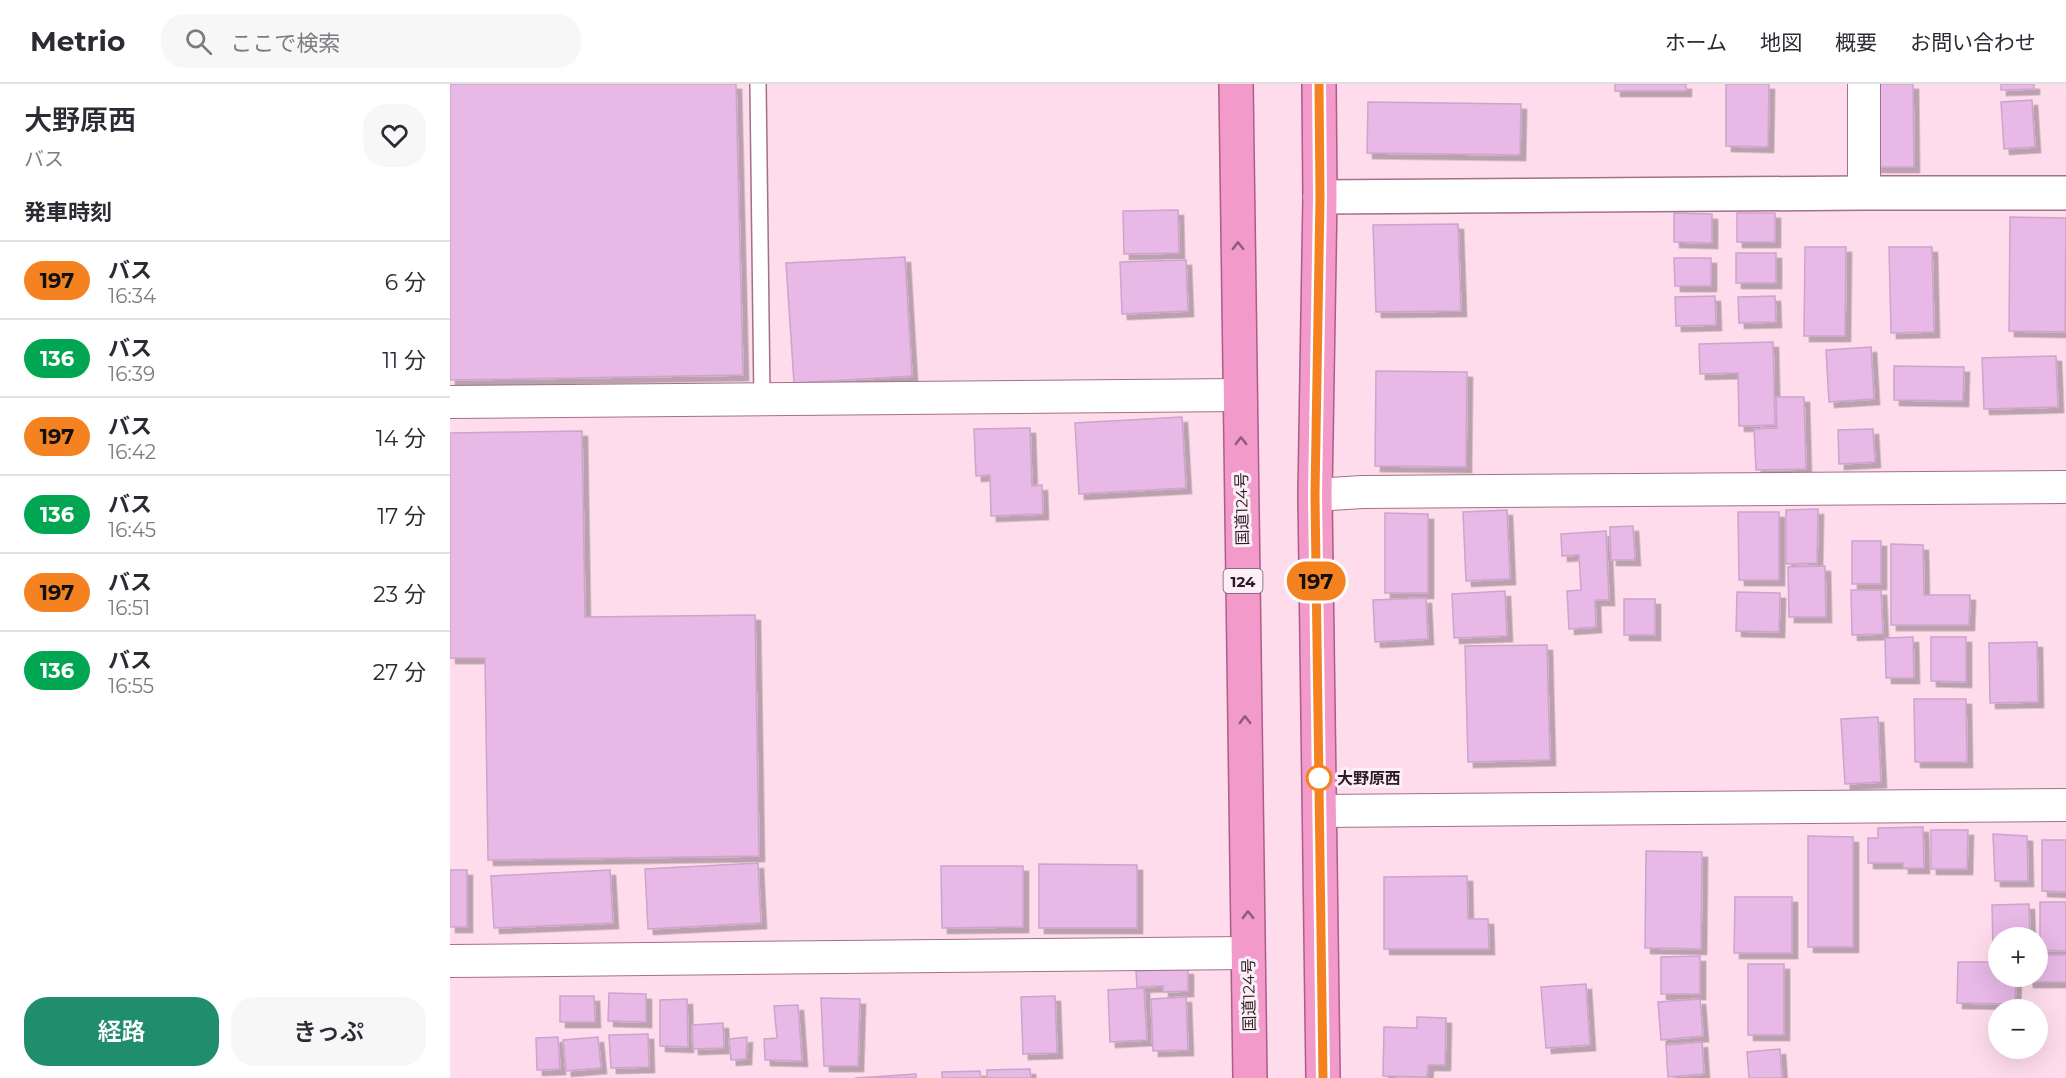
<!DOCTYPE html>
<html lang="ja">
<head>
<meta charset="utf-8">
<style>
  :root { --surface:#fff; --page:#f7f7f7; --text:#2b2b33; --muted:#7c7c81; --line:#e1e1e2; --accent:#208d6c }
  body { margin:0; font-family:Montserrat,"Noto Sans JP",sans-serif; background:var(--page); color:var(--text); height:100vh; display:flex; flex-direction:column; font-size:22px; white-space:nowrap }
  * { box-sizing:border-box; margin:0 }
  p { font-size:20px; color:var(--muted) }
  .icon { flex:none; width:33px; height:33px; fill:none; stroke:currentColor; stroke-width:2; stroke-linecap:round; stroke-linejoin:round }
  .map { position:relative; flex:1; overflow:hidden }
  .drawer { display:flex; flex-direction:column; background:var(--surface); width:450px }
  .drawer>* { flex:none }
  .badge { padding:0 12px; border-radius:20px; font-size:21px; line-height:39px }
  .buttons { position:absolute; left:1538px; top:843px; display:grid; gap:12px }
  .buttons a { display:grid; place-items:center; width:60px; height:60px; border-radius:50%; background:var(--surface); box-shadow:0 6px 24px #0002; font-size:30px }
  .map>.badge { position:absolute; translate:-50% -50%; box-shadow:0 0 0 3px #fff }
  h2 { padding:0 24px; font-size:22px; line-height:54px }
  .round { display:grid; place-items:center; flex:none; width:63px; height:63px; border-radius:24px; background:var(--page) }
  .head { display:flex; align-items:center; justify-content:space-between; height:102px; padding:0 24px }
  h1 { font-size:28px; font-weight:600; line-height:45px }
  .primary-button { display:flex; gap:12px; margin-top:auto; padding:12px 24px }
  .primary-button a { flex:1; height:69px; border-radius:24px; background:var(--accent); color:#fff; font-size:24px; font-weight:600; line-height:69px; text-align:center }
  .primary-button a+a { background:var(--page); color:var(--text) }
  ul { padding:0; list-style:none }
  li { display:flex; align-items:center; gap:18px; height:78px; padding:0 24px; border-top:2px solid var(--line) }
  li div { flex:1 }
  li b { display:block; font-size:22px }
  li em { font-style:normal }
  li .badge { min-width:66px; font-weight:700; text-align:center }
  header { display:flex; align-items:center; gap:36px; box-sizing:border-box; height:84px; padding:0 30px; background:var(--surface); border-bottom:2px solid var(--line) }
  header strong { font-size:28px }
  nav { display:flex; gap:33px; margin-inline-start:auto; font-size:21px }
  .search { width:420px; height:54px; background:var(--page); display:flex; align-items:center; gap:15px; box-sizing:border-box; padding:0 21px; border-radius:24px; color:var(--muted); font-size:22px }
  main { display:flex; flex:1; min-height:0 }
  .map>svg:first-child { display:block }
  .building { fill:#e8b8e6; stroke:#cda4cc; stroke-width:1.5; filter:url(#shadow) }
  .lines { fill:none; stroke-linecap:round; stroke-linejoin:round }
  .service-casing { stroke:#a2708a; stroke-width:18 }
  .minor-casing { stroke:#a2708a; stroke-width:34 }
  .tertiary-casing { stroke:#a2708a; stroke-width:36 }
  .trunk-casing { stroke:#ac5d88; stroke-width:36 }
  .service { stroke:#fff; stroke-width:15 }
  .minor { stroke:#fff; stroke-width:32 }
  .tertiary { stroke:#fff; stroke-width:33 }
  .trunk { stroke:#f29aca; stroke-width:33 }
  .oneway { stroke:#905a78 }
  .line-casing { stroke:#fff; stroke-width:14 }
  .line { stroke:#f58220; stroke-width:9 }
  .stop-dot { fill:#fff; stroke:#f58220; stroke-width:3 }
  .labels { text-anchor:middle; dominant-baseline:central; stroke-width:6; stroke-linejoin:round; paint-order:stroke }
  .shield { fill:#fcf0f6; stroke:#6c5b64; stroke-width:1.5 }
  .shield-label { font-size:15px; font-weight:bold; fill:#2f1b26 }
  .street-label { font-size:16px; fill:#2f1b26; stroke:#fcf0f6 }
  .stop-label { font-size:16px; font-weight:bold; fill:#2f1b26; stroke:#fcf0f6; text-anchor:start }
</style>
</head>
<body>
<header>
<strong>Metrio</strong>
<div class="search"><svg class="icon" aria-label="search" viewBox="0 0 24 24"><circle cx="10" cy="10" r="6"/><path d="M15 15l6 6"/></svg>ここで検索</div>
<nav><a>ホーム</a><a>地図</a><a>概要</a><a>お問い合わせ</a></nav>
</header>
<main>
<section class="drawer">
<div class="head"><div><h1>大野原西</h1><p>バス</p></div><a class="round"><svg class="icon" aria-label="heart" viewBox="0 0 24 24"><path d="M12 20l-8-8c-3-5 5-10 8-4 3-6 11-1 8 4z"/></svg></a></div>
<h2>発車時刻</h2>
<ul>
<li><span class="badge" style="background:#f58220;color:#111">197</span><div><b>バス</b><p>16:34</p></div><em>6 分</em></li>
<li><span class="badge" style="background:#00a651;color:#fff">136</span><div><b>バス</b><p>16:39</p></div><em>11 分</em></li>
<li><span class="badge" style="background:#f58220;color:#111">197</span><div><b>バス</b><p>16:42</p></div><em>14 分</em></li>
<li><span class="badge" style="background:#00a651;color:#fff">136</span><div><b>バス</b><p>16:45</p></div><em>17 分</em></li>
<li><span class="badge" style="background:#f58220;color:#111">197</span><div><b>バス</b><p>16:51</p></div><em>23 分</em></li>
<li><span class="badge" style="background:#00a651;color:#fff">136</span><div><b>バス</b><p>16:55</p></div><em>27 分</em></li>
</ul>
<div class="primary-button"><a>経路</a><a>きっぷ</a></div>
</section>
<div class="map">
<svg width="1616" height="994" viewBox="0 0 1616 994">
  <defs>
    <filter id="shadow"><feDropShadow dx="5.5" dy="5.5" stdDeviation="0" flood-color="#0004"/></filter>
  </defs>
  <rect width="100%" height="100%" fill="#fedcec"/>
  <!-- building -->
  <g class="building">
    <path d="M0,0H286L293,291L0,296Z"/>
    <rect x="1165" y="0" width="71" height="7"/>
    <path d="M1276,0H1319L1318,63L1276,62Z"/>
    <path d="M1425,0H1463L1464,83H1426Z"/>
    <path d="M1551,0H1584V5L1551,6Z"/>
    <path d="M1582,16L1585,63L1554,65L1551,18Z"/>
    <path d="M918,18L1071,20L1070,71L917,69Z"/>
    <path d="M728,126L729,169L674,170L673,127Z"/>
    <path d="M1224,129L1262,130V159L1224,158Z"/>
    <rect x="1287" y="129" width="38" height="29"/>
    <path d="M1560,133L1616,134L1615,248L1559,247Z"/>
    <path d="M1008,140L1011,227L926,228L923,141Z"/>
    <path d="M1355,163H1396L1395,252H1354Z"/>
    <path d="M1439,163H1482L1484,248L1441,249Z"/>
    <rect x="1286" y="169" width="40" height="30"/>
    <path d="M455,173L462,292L344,299L336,179Z"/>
    <path d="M1224,174H1261V202H1225Z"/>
    <path d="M736,176L738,227L672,230L670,178Z"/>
    <path d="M1265,212L1266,241L1226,242L1225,213Z"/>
    <path d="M1325,212L1326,238L1289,239L1288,213Z"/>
    <path d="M1323,258L1325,341L1289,342L1288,289L1250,290L1249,260Z"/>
    <path d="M1421,263L1424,315L1379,318L1376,266Z"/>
    <path d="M1606,272L1608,323L1534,325L1532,274Z"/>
    <path d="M1444,282L1514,283L1513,317L1444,316Z"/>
    <path d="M926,287L1017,288L1016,383L925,382Z"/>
    <path d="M1326,313H1354L1356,385L1306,386L1304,345L1327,344Z"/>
    <path d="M732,333L736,404L629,410L625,339Z"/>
    <path d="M580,344L582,402L592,401L593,430L541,432L540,391L526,392L524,345Z"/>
    <path d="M1423,345L1425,378L1389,380L1388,346Z"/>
    <path d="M132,347L135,533L305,531L309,772L38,776L35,574H0V349Z"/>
    <path d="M1368,425L1367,479L1336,480V426Z"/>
    <path d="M1057,426L1060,495L1016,497L1013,428Z"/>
    <path d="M1288,428H1329V496H1289Z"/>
    <path d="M935,429L978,430V509H935Z"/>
    <path d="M1183,442L1185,476H1161L1160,443Z"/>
    <path d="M1156,447L1159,516H1145L1146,543L1119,545L1117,507L1131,506L1129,471L1112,472L1111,450Z"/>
    <rect x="1402" y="457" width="29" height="43"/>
    <path d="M1441,460L1473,461L1474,511H1520L1519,541H1441Z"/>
    <path d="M1375,482L1376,533H1339L1338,483Z"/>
    <path d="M1401,506H1431L1433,550L1402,551Z"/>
    <path d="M1055,507L1057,552L1004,554L1002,510Z"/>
    <path d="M1287,508L1330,509L1329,548L1286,547Z"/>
    <path d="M976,514L978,555L925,558L923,516Z"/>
    <rect x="1174" y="515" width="31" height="36"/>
    <path d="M1463,553L1464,594H1436L1435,554Z"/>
    <path d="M1481,553H1516V598L1481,597Z"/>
    <path d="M1587,558L1588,618L1540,619L1539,559Z"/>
    <path d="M1097,561L1100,676L1018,678L1015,562Z"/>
    <path d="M1464,615H1516L1517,678H1465Z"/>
    <path d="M1428,633L1431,698L1395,700L1391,635Z"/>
    <path d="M1473,743L1474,784H1453V779H1418V754H1428V744Z"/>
    <path d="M1481,746H1518L1517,785H1481Z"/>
    <path d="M1543,750L1577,752L1578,797H1545Z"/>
    <path d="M1358,752L1403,753V863H1358Z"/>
    <path d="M1592,756H1616V808L1592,807Z"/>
    <path d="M1196,767L1252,768L1251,865L1195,864Z"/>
    <path d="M308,779L311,839L198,845L195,785Z"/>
    <path d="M589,780L687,781V844H589Z"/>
    <path d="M491,782H573V843L492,844Z"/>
    <rect x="0" y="786" width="17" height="57"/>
    <path d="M160,786L163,839L44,844L41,792Z"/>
    <path d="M1017,792L1018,835H1038L1039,865H934V793Z"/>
    <path d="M1285,813H1342V869H1284Z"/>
    <path d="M1590,818H1616V867L1590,866Z"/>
    <path d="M1579,820L1580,854H1548V867H1543L1542,821Z"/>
    <path d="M1587,871H1616V898H1578L1577,892H1587Z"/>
    <path d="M1250,872V910H1211V873Z"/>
    <path d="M1508,878H1548V892H1566L1565,920L1507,919Z"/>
    <rect x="1298" y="880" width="36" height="71"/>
    <path d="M738,885V907L713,908V902L687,903L686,887Z"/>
    <path d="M1136,900L1140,961L1096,964L1091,903Z"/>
    <path d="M694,904L697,956L660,958L658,906Z"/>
    <path d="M159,909L196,910V938L158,937Z"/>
    <path d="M110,912H144L145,938H110Z"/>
    <path d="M605,912L607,969L573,970L571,913Z"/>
    <path d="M736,913L738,966L703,967L701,915Z"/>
    <path d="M371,914L410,915L408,982H374Z"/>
    <path d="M237,915L238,963L210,962V916Z"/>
    <path d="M1250,915L1253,952L1211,956L1208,918Z"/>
    <path d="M348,921L352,977L315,976L314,955L327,954L324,922Z"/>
    <path d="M967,933L996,934L995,981H978L977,993L933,992L934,943L967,944Z"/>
    <path d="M273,939L274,964L243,965L242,941Z"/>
    <path d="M198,950L199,983L161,984L159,951Z"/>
    <path d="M108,953L110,985L87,986L86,954Z"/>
    <path d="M148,953L151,984L116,987L113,956Z"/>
    <path d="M297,953L296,975L281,976L279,955Z"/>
    <path d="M1252,958L1254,990L1218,993L1216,961Z"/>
    <path d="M1330,965L1332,994H1299L1297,968Z"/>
    <path d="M580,985L581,994H537V986Z"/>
    <path d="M530,987L531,994H492V988Z"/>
    <path d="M466,990V994H405Z"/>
  </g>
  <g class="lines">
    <!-- service casing -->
    <g class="service-casing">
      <path id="service" d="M308,0L312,316"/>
    </g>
    <!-- minor casing -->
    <g class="minor-casing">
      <g id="minor">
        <path d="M1414,0V109"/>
        <path d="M0,318L790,311"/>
        <path d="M865,411L912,408L1616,403"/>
        <path d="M870,727L1616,721"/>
        <path d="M0,877L798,869"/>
      </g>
    </g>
    <!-- tertiary casing -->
    <g class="tertiary-casing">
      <path id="tertiary" d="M870,113L1414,109H1616"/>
    </g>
    <!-- trunk casing -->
    <g class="trunk-casing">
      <g id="trunk">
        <path d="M786,0L800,994"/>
        <path d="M869,0L870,113L865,411L873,994"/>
      </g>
    </g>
    <!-- service -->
    <use href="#service" class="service"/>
    <!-- minor -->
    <use href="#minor" class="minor"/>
    <!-- tertiary -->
    <use href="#tertiary" class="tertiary"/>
    <!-- trunk -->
    <use href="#trunk" class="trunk"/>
  </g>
  <!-- one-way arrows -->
  <defs><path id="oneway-chevron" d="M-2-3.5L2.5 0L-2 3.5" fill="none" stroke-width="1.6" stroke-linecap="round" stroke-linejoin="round" transform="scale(1.5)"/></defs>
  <g class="oneway">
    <use href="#oneway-chevron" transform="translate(788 162) rotate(-91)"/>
    <use href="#oneway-chevron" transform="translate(791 357) rotate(-91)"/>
    <use href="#oneway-chevron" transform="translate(795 636) rotate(-91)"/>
    <use href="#oneway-chevron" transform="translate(798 831) rotate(-91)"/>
  </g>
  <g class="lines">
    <!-- line casing -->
    <g class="line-casing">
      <path id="line" d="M869,0L870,113L865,411L873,994"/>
    </g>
    <!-- line -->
    <use href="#line" class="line"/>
  </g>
  <!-- markers -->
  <circle class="stop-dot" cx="869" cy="694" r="12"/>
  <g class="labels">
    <!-- shield labels -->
    <rect class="shield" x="773.5" y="485" width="39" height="24" rx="4.5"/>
    <g class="shield-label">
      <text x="793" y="497">124</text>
    </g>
    <!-- street labels -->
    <g class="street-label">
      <text transform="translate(792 425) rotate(-91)">国道124号</text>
      <text transform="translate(799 911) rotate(-91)">国道124号</text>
    </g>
    <!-- stop labels -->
    <g class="stop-label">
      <text x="887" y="694">大野原西</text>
    </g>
  </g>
</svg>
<div class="buttons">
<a>+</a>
<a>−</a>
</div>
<b class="badge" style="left:866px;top:497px;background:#f58220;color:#111">197</b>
</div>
</main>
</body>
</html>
